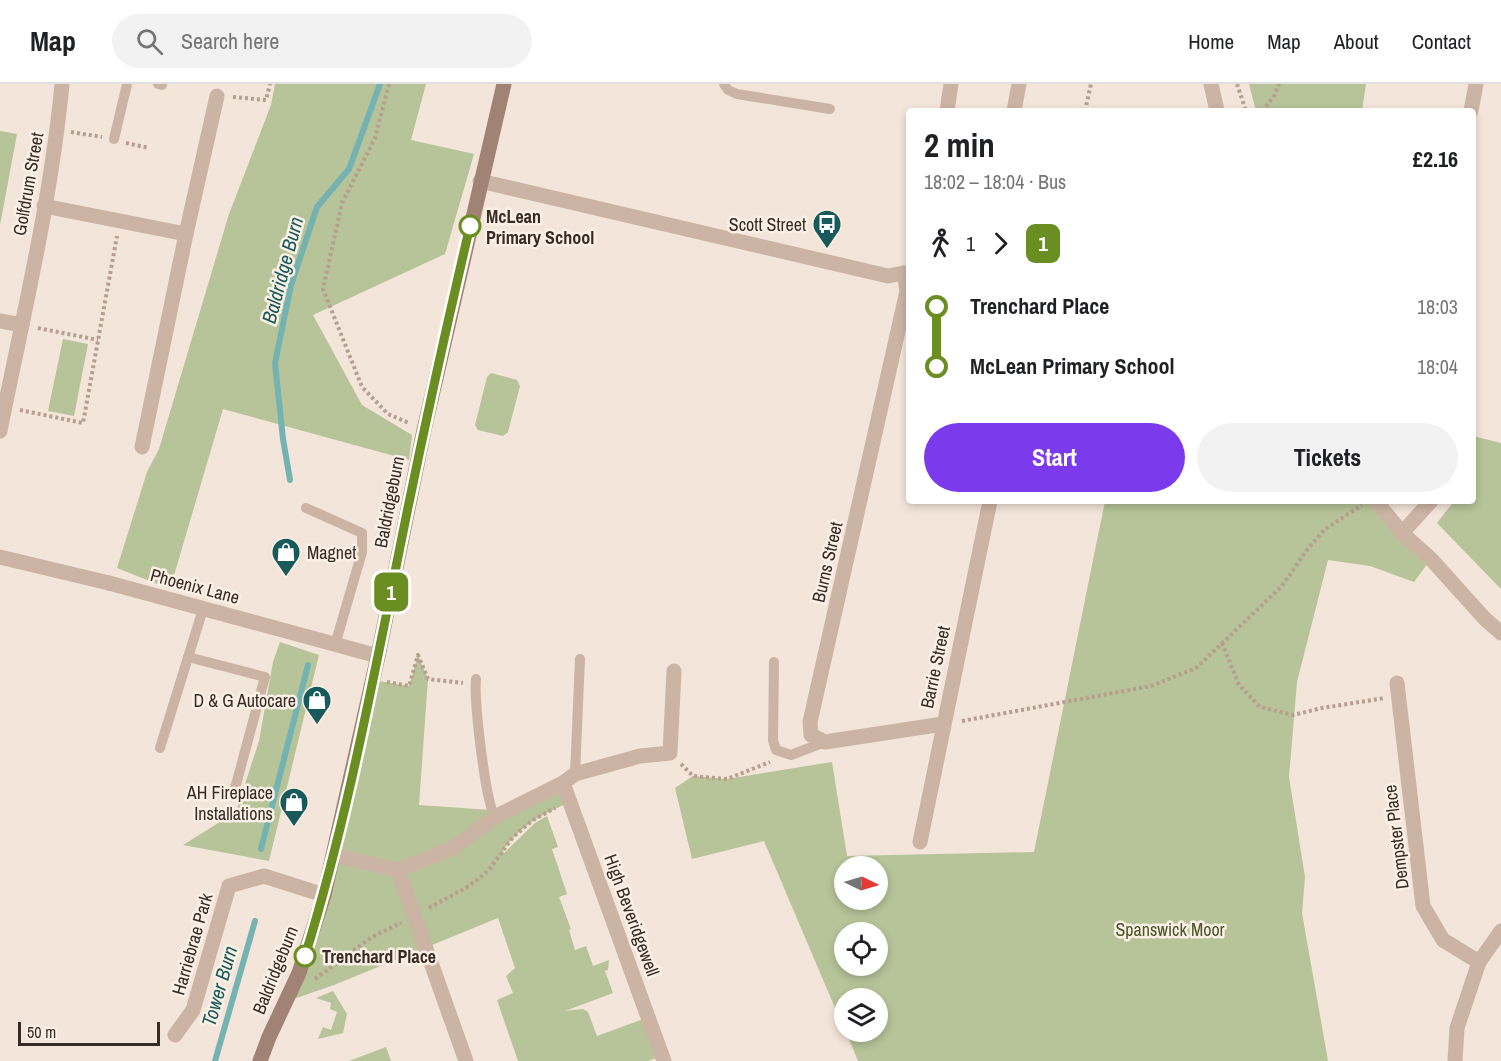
<!DOCTYPE html>
<html lang="en">
<head>
<meta charset="utf-8">
<style>
  :root { --surface:#fff; --page:#f2f2f2; --text:#202124; --muted:#757577; --line:#e0e0e0; --accent:#7c3aed }
  body { margin:0; font-family:"Archivo Narrow",sans-serif; background:var(--page); color:var(--text); height:100vh; display:flex; flex-direction:column; font-size:22px; white-space:nowrap }
  * { box-sizing:border-box; margin:0 }
  p { font-size:20px; color:var(--muted) }
  .icon { flex:none; width:33px; height:33px; fill:none; stroke:currentColor; stroke-width:2; stroke-linecap:round; stroke-linejoin:round }
  .map { position:relative; flex:1; overflow:hidden }
  .drawer { position:absolute; left:906px; top:24px; width:570px; height:396px; display:flex; flex-direction:column; background:var(--surface); border-radius:6px; box-shadow:0 3px 9px #0003 }
  .drawer>* { flex:none }
  .badge { padding:0 12px; border-radius:9px; font-size:21px; line-height:39px }
  .needle { width:39px; rotate:95deg }
  .tools { position:absolute; left:834px; top:772px; display:grid; gap:12px }
  .tools a { display:grid; place-items:center; width:54px; height:54px; border-radius:50%; background:var(--surface); box-shadow:0 3px 9px #0003; font-size:30px }
  .scale { position:absolute; left:18px; bottom:15px; width:142px; box-sizing:border-box; padding-left:6px; border:3px solid #372b26; border-top:0; font-size:16px; line-height:21px; white-space:nowrap; color:#372b26; -webkit-text-stroke:4px #fbf0e5; paint-order:stroke }
  .map>.badge { position:absolute; translate:-50% -50%; box-shadow:0 0 0 3px #fff }
  .legs { display:flex; align-items:center; gap:9px; height:66px; padding:0 18px; font-size:20px }
  .legs p { margin-inline-start:auto }
  .headline { display:flex; align-items:center; justify-content:space-between; height:102px; padding:0 18px }
  h1 { font-size:33px; font-weight:800; line-height:45px }
  .action { display:flex; gap:12px; margin-top:auto; padding:12px 18px }
  .action a { flex:1; height:69px; border-radius:36px; background:var(--accent); color:#fff; font-size:24px; font-weight:800; line-height:69px; text-align:center }
  .action a+a { background:var(--page); color:var(--text) }
  ul { padding:0 18px; list-style:none }
  li { display:flex; align-items:center; gap:21px; height:60px; font-size:22px }
  li i { display:grid; place-items:center; width:9px; height:100%; margin:0 8px; background:currentColor }
  li i::after { content:''; width:15px; height:15px; margin:-8px; border:4px solid; border-radius:50%; background:var(--surface) }
  li p { margin-inline-start:auto }
  li:first-child i { background:linear-gradient(#0000 50%,currentColor 0) }
  li:last-child i { background:linear-gradient(currentColor 50%,#0000 0) }
  header { display:flex; align-items:center; gap:36px; box-sizing:border-box; height:84px; padding:0 30px; background:var(--surface); border-bottom:2px solid var(--line) }
  header strong { font-size:28px }
  nav { display:flex; gap:33px; margin-inline-start:auto; font-size:21px }
  .search { width:420px; height:54px; background:var(--page); display:flex; align-items:center; gap:15px; box-sizing:border-box; padding:0 21px; border-radius:33px; color:var(--muted); font-size:22px }
  .map>svg:first-child { display:block }
  .green { fill:#b7c398; fill-rule:evenodd }
  .lines { fill:none; stroke-linecap:round; stroke-linejoin:round }
  .stream { stroke:#75b3b2; stroke-width:6 }
  .path { stroke:#b89e8e; stroke-width:4; stroke-dasharray:3 3; stroke-linecap:butt }
  .service { stroke:#ccb4a4; stroke-width:10 }
  .pedestrian { stroke:#ccb4a4; stroke-width:15 }
  .minor { stroke:#ccb4a4; stroke-width:15 }
  .secondary { stroke:#a08375; stroke-width:15 }
  .line-1-casing { stroke:#fff; stroke-width:14 }
  .line-1 { stroke:#6b8e23; stroke-width:9 }
  .stop-1-dot { fill:#fff; stroke:#6b8e23; stroke-width:3 }
  .labels { text-anchor:middle; dominant-baseline:central; stroke-width:5; stroke-linejoin:round; paint-order:stroke }
  .street-label { font-size:18px; fill:#372b26; stroke:#fbf0e5 }
  .stop-label { font-size:18px; font-weight:bold; fill:#372b26; stroke:#fbf0e5; text-anchor:start }
  .poi-label { font-size:18px; fill:#372b26; stroke:#fbf0e5; text-anchor:end }
  .park-label { font-size:18px; fill:#485728; stroke:#fbf0e5 }
  .water-label { font-size:20px; font-style:italic; fill:#185a5b; stroke:#fbf0e5 }
</style>
</head>
<body>
<header>
<strong>Map</strong>
<div class="search"><svg class="icon" aria-label="search" viewBox="0 0 24 24"><circle cx="10" cy="10" r="6"/><path d="M15 15l6 6"/></svg>Search here</div>
<nav><a>Home</a><a>Map</a><a>About</a><a>Contact</a></nav>
</header>
<div class="map">
<svg width="1501" height="977" viewBox="0 0 1501 977">
  <rect width="100%" height="100%" fill="#f3e5d9"/>
  <!-- green -->
  <g class="green">
    <path d="M275,0H426L411,56L474,70L445,170L313,231L362,321L412,351L409,376L223,325L170,505L117,484L147,388L159,365L229,130L271,21Z"/>
    <path d="M1249,0H1366L1362,27H1256Z"/>
    <path d="M0,47L17,50L0,141Z"/>
    <path d="M63,255L88,260L74,332L48,327Z"/>
    <path d="M491,289L517,296L520,302L508,348L503,352L478,346L475,341L487,293Z"/>
    <path d="M1473,352L1501,359V505L1437,439L1454,417H1473Z"/>
    <path d="M1105,417H1376L1431,475L1414,498L1370,482L1328,476L1297,598L1289,693L1305,793L1302,829L1328,977H858L846,948H878V915H844V945L764,757L692,775L675,704L693,692L727,695L832,678L847,772L1034,768ZM844,783H878V816H844ZM844,849H878V882H844Z"/>
    <path d="M280,558L319,571L269,777L183,761L236,728L259,657L273,578Z"/>
    <path d="M418,571L428,595L419,721L491,726L563,699L570,718C540,732 524,739 503,766L504,769L535,739L547,732L558,763L552,765L567,810L559,813L571,845L569,846L575,866L586,862L593,882L609,876L608,886L605,887L613,909L565,927L583,925L588,928L597,952L649,933L662,972L648,977H518L497,916L513,909L506,892L515,884L498,834L334,901L285,918L299,889L373,596L409,602Z"/>
    <path d="M333,907L347,930L343,949L318,955L323,943L331,946L337,928L330,925L331,919L316,914Z"/>
    <path d="M386,963L391,977H349Z"/>
  </g>
  <g class="lines">
    <!-- stream -->
    <g class="stream">
      <path d="M290,396L283,355L275,279L291,201L317,123L349,85L380,0"/>
      <path d="M261,765L308,581"/>
      <path d="M215,977L255,837"/>
    </g>
    <!-- path -->
    <g class="path">
      <path d="M389,0L375,54L342,119L323,205L362,303L388,330L409,339"/>
      <path d="M1237,0L1246,27"/>
      <path d="M233,13L266,16L270,0"/>
      <path d="M1085,27L1091,0"/>
      <path d="M1262,27L1274,12L1279,0"/>
      <path d="M71,48L102,53"/>
      <path d="M126,59L149,64"/>
      <path d="M38,244L98,256"/>
      <path d="M20,326L83,339L117,152"/>
      <path d="M1222,559L1239,601L1260,623L1293,631L1322,624L1385,614"/>
      <path d="M387,598L409,602L418,571L428,595L463,599"/>
      <path d="M962,637L1151,602L1196,584L1282,502L1307,466L1325,445L1362,421"/>
      <path d="M681,680L693,692L727,695L770,678"/>
      <path d="M429,824L469,802L488,787L513,753L533,736L555,724"/>
      <path d="M315,895L372,853L401,839"/>
    </g>
    <!-- service -->
    <g class="service">
      <path d="M158,0L162,1"/>
      <path d="M724,0L728,6L737,10L830,25"/>
      <path d="M114,55L127,0"/>
      <path d="M306,424L362,449V468L335,561"/>
      <path d="M188,573L265,593L234,708"/>
      <path d="M774,578L773,656L776,666L791,671L825,658"/>
      <path d="M476,595C474,617 485,716 495,733"/>
      <path d="M160,664L203,525"/>
      <path d="M575,690L580,575"/>
    </g>
    <!-- pedestrian -->
    <path class="pedestrian" d="M109,499L179,518"/>
    <!-- minor -->
    <g class="minor">
      <path d="M1211,0L1217,27"/>
      <path d="M947,27L951,0"/>
      <path d="M1014,27L1019,0"/>
      <path d="M1471,27L1476,0"/>
      <path d="M480,97L888,192L904,189"/>
      <path d="M44,122L186,150"/>
      <path d="M904,189L907,207L810,638L811,651L825,658L943,640"/>
      <path d="M0,237L22,241"/>
      <path d="M0,347C23,232 51,117 62,0"/>
      <path d="M142,363L186,150L217,12"/>
      <path d="M1376,417L1402,449L1431,475L1485,535L1501,549"/>
      <path d="M1402,449L1431,417"/>
      <path d="M0,473L109,499"/>
      <path d="M179,518L378,572"/>
      <path d="M1397,599L1423,822L1443,856L1479,878"/>
      <path d="M563,699L664,977"/>
      <path d="M920,758L990,417"/>
      <path d="M333,771L398,786L453,764L495,733L563,699L575,690L640,672L670,669L674,587"/>
      <path d="M398,786L466,977"/>
      <path d="M175,951L193,926L229,802L264,792L324,811"/>
      <path d="M1455,977L1457,944L1479,878L1501,847"/>
    </g>
    <!-- secondary -->
    <path class="secondary" d="M260,977L269,953L299,889L324,811L378,572L424,346L504,0"/>
  </g>
  <g class="lines">
    <!-- line-1 casing -->
    <g class="line-1-casing">
      <path id="line-1" d="M305,872C344,746 369,616 395,488C418,372 443,257 470,142"/>
    </g>
    <!-- line-1 -->
    <use href="#line-1" class="line-1"/>
  </g>
  <!-- icons -->
  <defs>
    <g id="bus-pin" transform="scale(1.5)"><path d="M0 17L-7.5 6A9.5 9.5 0 1 1 7.5 6Z" fill="#185a5b" stroke="#fbf0e5"/><path d="M-5-6H5V4H4V6H2V4H-2V6H-4V4H-5ZM-3.5-4V0h7V-4ZM-3.5 1.2v1.5H-2V1.2ZM2 1.2v1.5H3.5V1.2Z" fill="#fff"/></g>
    <g id="shop-pin" transform="scale(1.5)"><path d="M0 17L-7.5 6A9.5 9.5 0 1 1 7.5 6Z" fill="#185a5b" stroke="#fbf0e5"/><path d="M-5-2.5h2.3a2.7 3.5 0 0 1 5.4 0H5L5.5 6h-11ZM-1.5-2.5h3a1.5 2.3 0 0 0-3 0Z" fill="#fff"/></g>
  </defs>
  <g fill-rule="evenodd">
    <use href="#bus-pin" x="827" y="140"/>
    <use href="#shop-pin" x="286" y="468"/>
    <use href="#shop-pin" x="317" y="616"/>
    <use href="#shop-pin" x="294" y="718"/>
  </g>
  <!-- markers -->
  <g class="stop-1-dot">
    <circle cx="470" cy="142" r="10"/>
    <circle cx="305" cy="872" r="10"/>
  </g>
  <g class="labels">
    <!-- street labels -->
    <g class="street-label">
      <text transform="translate(28 100) rotate(-80)">Golfdrum Street</text>
      <text transform="translate(389 418) rotate(-79)">Baldridgeburn</text>
      <text transform="translate(827 478) rotate(-77)">Burns Street</text>
      <text transform="translate(195 502) rotate(15)">Phoenix Lane</text>
      <text transform="translate(935 583) rotate(-78)">Barrie Street</text>
      <text transform="translate(1396 753) rotate(-97)">Dempster Place</text>
      <text transform="translate(632 831) rotate(70)">High Beveridgewell</text>
      <text transform="translate(192 860) rotate(-74)">Harriebrae Park</text>
      <text transform="translate(275 886) rotate(-68)">Baldridgeburn</text>
    </g>
    <!-- stop labels -->
    <g class="stop-label">
      <text x="486" y="132">McLean<tspan x="486" dy="21">Primary School</tspan></text>
      <text x="322" y="872">Trenchard Place</text>
    </g>
    <!-- poi labels -->
    <g class="poi-label">
      <text x="806" y="140">Scott Street</text>
      <text x="307" y="468" text-anchor="start">Magnet</text>
      <text x="296" y="616">D &amp; G Autocare</text>
      <text x="273" y="708">AH Fireplace<tspan x="273" dy="21">Installations</tspan></text>
    </g>
    <!-- park labels -->
    <g class="park-label">
      <text x="1170" y="845">Spanswick Moor</text>
    </g>
    <!-- water labels -->
    <g class="water-label">
      <text transform="translate(282 186) rotate(-75)">Baldridge Burn</text>
      <text transform="translate(219 902) rotate(-74)">Tower Burn</text>
    </g>
  </g>
</svg>
<div class="tools">
<a><svg class="needle" viewBox="-14 -14 28 28"><path d="M0-13l5 13h-10z" fill="#e53935"/><path d="M0 13l5-13h-10z" fill="#757577"/></svg></a>
<a><svg class="icon" aria-label="locate" viewBox="0 0 24 24"><circle cx="12" cy="12" r="6"/><path d="M12 2v4M12 18v4M2 12h4M18 12h4"/></svg></a>
<a><svg class="icon" aria-label="layers" viewBox="0 0 24 24"><path d="M12 4l9 5-9 5-9-5zM3 14l9 5 9-5"/></svg></a>
</div>
<div class="scale">50 m</div>
<b class="badge" style="left:391px;top:508px;background:#6b8e23;color:#fff">1</b>
<section class="drawer">
<div class="headline"><div><h1>2 min</h1><p>18:02 – 18:04 · Bus</p></div><b>£2.16</b></div>
<div class="legs"><svg class="icon" aria-label="walk" viewBox="0 0 24 24"><circle cx="13" cy="4" r="2"/><path d="M13 8l-2 6 4 7M11 14l-3 7M7 12l3-4h3l4 4"/></svg>1<svg class="icon" aria-label="forward" viewBox="0 0 24 24"><path d="M9 5l7 7-7 7"/></svg><b class="badge" style="background:#6b8e23;color:#fff">1</b></div>
<ul>
<li><i style="color:#6b8e23"></i><b>Trenchard Place</b><p>18:03</p></li>
<li><i style="color:#6b8e23"></i><b>McLean Primary School</b><p>18:04</p></li>
</ul>
<div class="action"><a>Start</a><a>Tickets</a></div>
</section>
</div>
</body>
</html>
